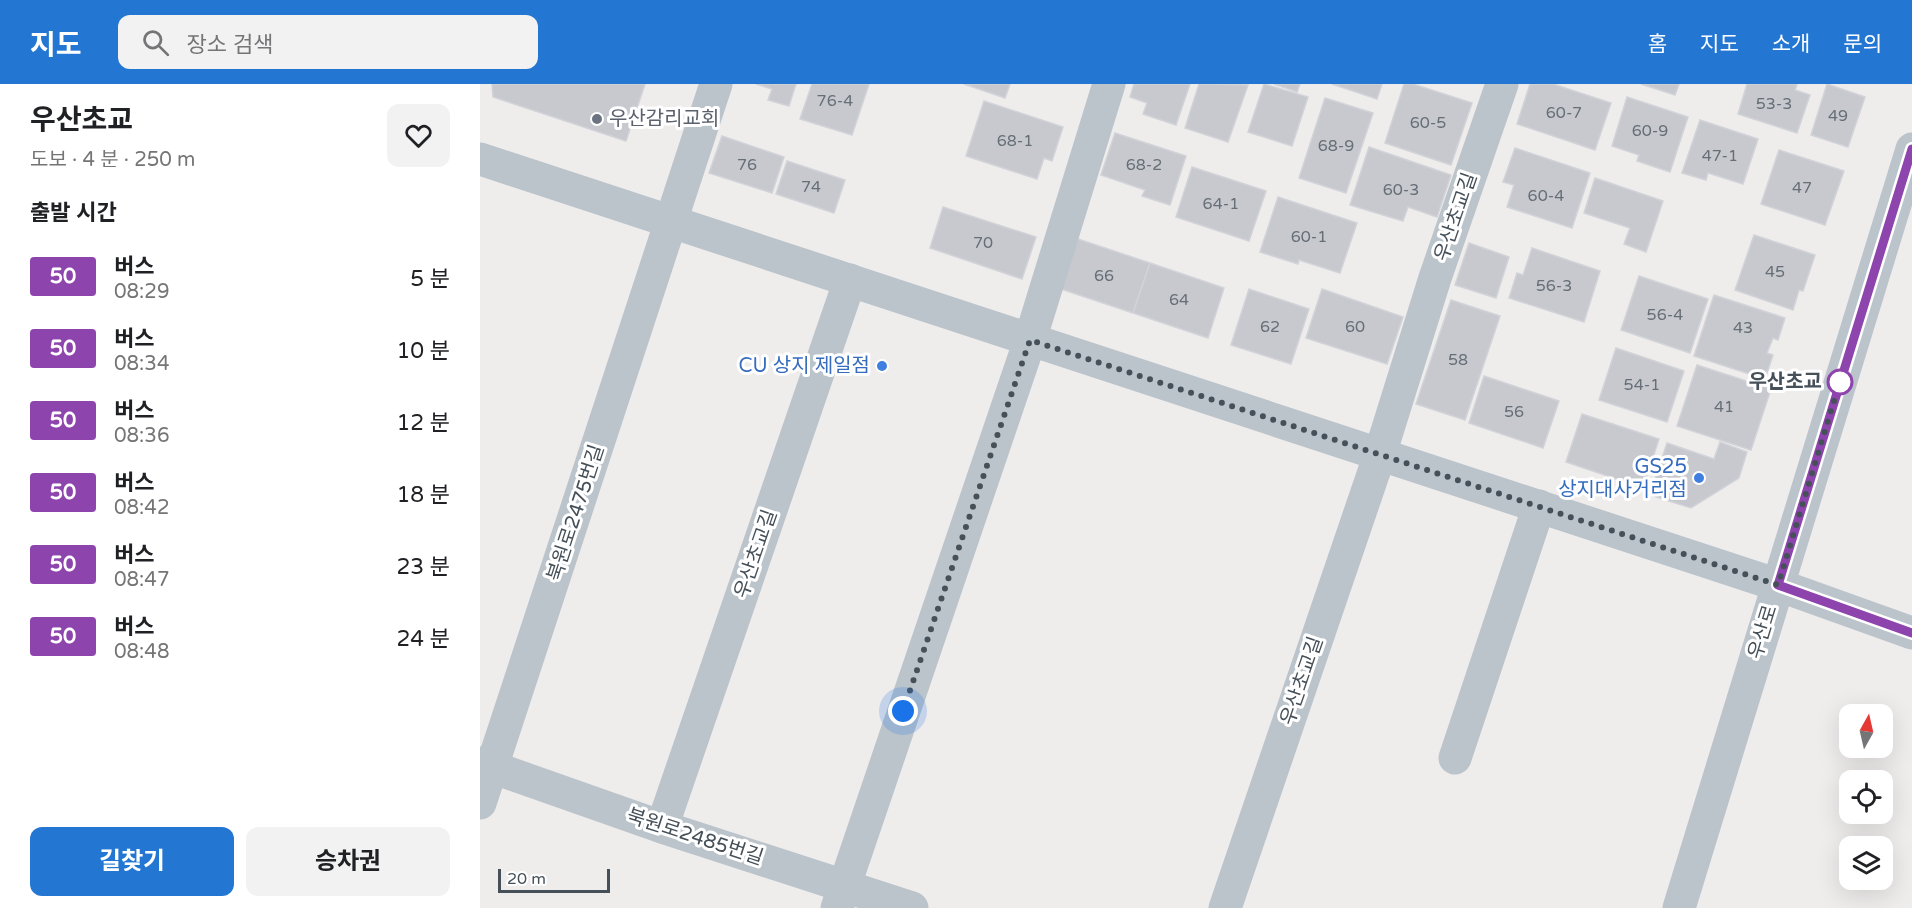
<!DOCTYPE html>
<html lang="ko">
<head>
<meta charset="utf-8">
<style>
  :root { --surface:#fff; --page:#f2f2f2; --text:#202124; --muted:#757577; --accent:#2377d3 }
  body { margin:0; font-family:"Varela Round","Noto Sans KR",sans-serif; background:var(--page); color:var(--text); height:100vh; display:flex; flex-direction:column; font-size:22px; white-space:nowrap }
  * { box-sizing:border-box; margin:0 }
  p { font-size:20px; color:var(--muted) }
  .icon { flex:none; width:33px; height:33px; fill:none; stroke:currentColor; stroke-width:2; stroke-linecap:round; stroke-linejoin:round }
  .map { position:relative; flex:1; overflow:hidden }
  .drawer { display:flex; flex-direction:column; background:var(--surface); width:480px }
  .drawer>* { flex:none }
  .badge { padding:0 12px; border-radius:4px; font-size:21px; line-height:39px }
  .needle { width:39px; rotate:8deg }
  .buttons { position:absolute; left:1359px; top:620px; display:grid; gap:12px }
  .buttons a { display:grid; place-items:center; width:54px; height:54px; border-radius:12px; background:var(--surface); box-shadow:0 6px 24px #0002; font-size:30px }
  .scale { position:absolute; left:18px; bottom:15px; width:112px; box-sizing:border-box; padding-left:6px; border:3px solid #465059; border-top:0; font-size:16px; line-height:21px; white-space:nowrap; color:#465059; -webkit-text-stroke:4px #fff; paint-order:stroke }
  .you { position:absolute; width:30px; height:30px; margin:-15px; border:4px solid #fff; border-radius:50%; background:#1a73e8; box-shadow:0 0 0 9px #1a73e833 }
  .map>.badge { position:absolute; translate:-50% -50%; box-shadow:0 0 0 3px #fff }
  h2 { padding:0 30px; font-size:22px; line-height:54px }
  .round { display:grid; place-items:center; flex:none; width:63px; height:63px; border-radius:12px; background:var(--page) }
  .overview { display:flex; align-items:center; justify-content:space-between; height:102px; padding:0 30px }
  h1 { font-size:28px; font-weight:700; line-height:45px }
  .button { display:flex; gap:12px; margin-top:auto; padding:12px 30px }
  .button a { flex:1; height:69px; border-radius:12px; background:var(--accent); color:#fff; font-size:24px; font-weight:700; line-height:69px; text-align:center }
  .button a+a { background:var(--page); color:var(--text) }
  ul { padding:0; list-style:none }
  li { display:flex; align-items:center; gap:18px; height:72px; padding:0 30px }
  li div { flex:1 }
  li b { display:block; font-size:22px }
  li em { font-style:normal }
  li .badge { min-width:66px; font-weight:700; text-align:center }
  header { display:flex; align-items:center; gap:36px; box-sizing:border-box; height:84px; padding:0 30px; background:var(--accent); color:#fff }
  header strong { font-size:28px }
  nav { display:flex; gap:33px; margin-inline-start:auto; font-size:21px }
  .search { width:420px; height:54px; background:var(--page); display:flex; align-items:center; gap:15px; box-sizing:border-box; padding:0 21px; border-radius:12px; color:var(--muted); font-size:22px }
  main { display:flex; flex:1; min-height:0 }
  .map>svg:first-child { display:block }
  .building { fill:#c7c9cf; stroke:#d1d3d8; stroke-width:1.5 }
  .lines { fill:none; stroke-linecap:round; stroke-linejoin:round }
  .minor { stroke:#bbc4cb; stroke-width:33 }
  .line-casing { stroke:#fff; stroke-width:14 }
  .line { stroke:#8e44ad; stroke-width:9 }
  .walk { stroke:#465059; stroke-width:6; stroke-dasharray:0 10.8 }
  .worship-dot { fill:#6b7280; stroke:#fff; stroke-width:2 }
  .shop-dot { fill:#3f7fe0; stroke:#fff; stroke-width:2 }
  .stop-dot { fill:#fff; stroke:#8e44ad; stroke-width:3 }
  .labels { text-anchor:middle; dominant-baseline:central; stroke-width:6; stroke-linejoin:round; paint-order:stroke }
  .number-label { font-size:16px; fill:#666e76 }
  .worship-label { font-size:20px; fill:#5b616d; stroke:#fff; text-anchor:start }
  .street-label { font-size:20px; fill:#465059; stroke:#fff }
  .shop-label { font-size:20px; fill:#366cbe; stroke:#fff; text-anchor:end }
  .stop-label { font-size:20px; font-weight:bold; fill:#465059; stroke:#fff; text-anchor:end }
</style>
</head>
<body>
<header>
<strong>지도</strong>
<div class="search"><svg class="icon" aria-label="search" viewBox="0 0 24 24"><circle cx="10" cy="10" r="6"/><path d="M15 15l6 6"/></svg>장소 검색</div>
<nav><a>홈</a><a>지도</a><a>소개</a><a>문의</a></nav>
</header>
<main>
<section class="drawer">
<div class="overview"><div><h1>우산초교</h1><p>도보 · 4 분 · 250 m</p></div><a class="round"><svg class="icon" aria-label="heart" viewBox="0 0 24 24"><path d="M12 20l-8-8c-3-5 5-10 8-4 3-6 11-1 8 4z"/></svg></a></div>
<h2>출발 시간</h2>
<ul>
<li><span class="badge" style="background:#8e44ad;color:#fff">50</span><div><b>버스</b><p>08:29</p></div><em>5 분</em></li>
<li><span class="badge" style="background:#8e44ad;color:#fff">50</span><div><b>버스</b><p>08:34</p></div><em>10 분</em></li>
<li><span class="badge" style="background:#8e44ad;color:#fff">50</span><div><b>버스</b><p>08:36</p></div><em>12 분</em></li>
<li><span class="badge" style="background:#8e44ad;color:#fff">50</span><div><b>버스</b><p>08:42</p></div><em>18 분</em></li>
<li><span class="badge" style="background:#8e44ad;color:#fff">50</span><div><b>버스</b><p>08:47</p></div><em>23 분</em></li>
<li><span class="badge" style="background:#8e44ad;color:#fff">50</span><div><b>버스</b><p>08:48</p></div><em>24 분</em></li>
</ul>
<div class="button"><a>길찾기</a><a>승차권</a></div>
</section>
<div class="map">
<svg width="1432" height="824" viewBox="0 0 1432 824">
  <rect width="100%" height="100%" fill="#efecec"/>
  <!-- building -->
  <g class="building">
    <path d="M12,0H165L146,57L13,13Z"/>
    <path d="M276,0H316L309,22L288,16L292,5Z"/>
    <path d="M332,0H389L372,51L320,35Z"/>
    <path d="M484,0H530L525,14Z"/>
    <path d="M654,0H710L696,41L663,30L667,19L650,13Z"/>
    <path d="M719,0L768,1L748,58L705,44Z"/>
    <path d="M784,0L828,13L812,62L768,48Z"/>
    <path d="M794,0H820L817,8Z"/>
    <path d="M852,0H902L897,15Z"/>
    <path d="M924,0H933L992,19L971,81L905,59Z"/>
    <path d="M1050,0H1073L1131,19L1115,66L1037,40Z"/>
    <path d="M1161,0H1199L1195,11Z"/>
    <path d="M1267,0H1313L1317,1L1315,6L1330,11L1317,49L1258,30Z"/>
    <path d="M1347,0L1385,13L1368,63L1331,51Z"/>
    <path d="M1147,13L1208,33L1190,88L1157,77L1159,71L1132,62Z"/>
    <path d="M845,14L893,29L866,109L819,94Z"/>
    <path d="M504,17L583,43L572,77L564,74L557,95L486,72Z"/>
    <path d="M1220,36L1278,55L1263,100L1228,89L1226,96L1202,89Z"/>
    <path d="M635,49L706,72L690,121L662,112L665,106L621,91Z"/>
    <path d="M242,52L304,73L292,109L229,89Z"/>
    <path d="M889,63L971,91L957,133L928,123L923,137L870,121Z"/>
    <path d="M1035,64L1110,89L1092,144L1027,123L1034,101L1023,98Z"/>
    <path d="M1299,66L1364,87L1345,141L1281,120Z"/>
    <path d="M307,77L365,96L354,129L296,110Z"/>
    <path d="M712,83L786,107L769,157L696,133Z"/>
    <path d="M1115,94L1183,117L1166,168L1144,160L1150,144L1104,129Z"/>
    <path d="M798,113L877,139L860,189L819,176L818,180L780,168Z"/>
    <path d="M463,123L556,153L542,195L450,164Z"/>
    <path d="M1274,151L1335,171L1323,207L1319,206L1313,226L1255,206Z"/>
    <path d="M595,154L670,179L653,229L578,204Z"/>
    <path d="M989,159L1029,173L1016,214L975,201Z"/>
    <path d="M1052,164L1120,187L1104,238L1029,214L1037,189L1043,191Z"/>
    <path d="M670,179L744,204L728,254L653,229Z"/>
    <path d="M1159,192L1228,215L1210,269L1141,246Z"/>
    <path d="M769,205L829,225L811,280L751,261Z"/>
    <path d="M842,205L923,233L907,280L826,254Z"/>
    <path d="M1234,211L1305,234L1298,256L1293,254L1287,269L1293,271L1285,295L1214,272Z"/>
    <path d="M971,216L1020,232L985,336L936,320Z"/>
    <path d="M1136,264L1204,287L1187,338L1119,316Z"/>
    <path d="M1217,281L1291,305L1271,366L1197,342Z"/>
    <path d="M1004,292L1079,317L1063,364L989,339Z"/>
    <path d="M1102,330L1179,355L1163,404L1086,378Z"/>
    <path d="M1240,358L1267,368L1259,394L1211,424L1170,411L1187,359L1234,375Z"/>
  </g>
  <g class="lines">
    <!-- minor -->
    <g class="minor">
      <path d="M0,75L1298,501L1432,549"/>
      <path d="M975,674L1059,422"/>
      <path d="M0,679L182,743L432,824"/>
      <path d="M0,719L236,0"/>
      <path d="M182,743L370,196"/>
      <path d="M357,824L550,256L629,0"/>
      <path d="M745,824L900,370L955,194L1022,0"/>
      <path d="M1199,824L1432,65"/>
    </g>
  </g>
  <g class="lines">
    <!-- line casing -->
    <g class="line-casing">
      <path id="line" d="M1432,65L1298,501L1432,549"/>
    </g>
    <!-- line -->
    <use href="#line" class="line"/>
    <!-- walk -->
    <path class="walk" d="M423,627L550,256L1298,501L1361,294L1360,298"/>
  </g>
  <!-- markers -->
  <circle class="worship-dot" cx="117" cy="35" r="6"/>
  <g class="shop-dot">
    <circle cx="402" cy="282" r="6"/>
    <circle cx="1219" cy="394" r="6"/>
  </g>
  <circle class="stop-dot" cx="1360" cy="298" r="12"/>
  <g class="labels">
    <!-- number labels -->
    <g class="number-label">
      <text x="355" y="17">76-4</text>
      <text x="1294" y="20">53-3</text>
      <text x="1084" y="29">60-7</text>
      <text x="1358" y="32">49</text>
      <text x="948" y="39">60-5</text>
      <text x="1170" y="47">60-9</text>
      <text x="535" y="57">68-1</text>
      <text x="856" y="62">68-9</text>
      <text x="1240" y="72">47-1</text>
      <text x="267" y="81">76</text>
      <text x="664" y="81">68-2</text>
      <text x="331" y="103">74</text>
      <text x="1322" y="104">47</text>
      <text x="921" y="106">60-3</text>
      <text x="1066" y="112">60-4</text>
      <text x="741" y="120">64-1</text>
      <text x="829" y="153">60-1</text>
      <text x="503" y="159">70</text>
      <text x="1295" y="188">45</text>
      <text x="624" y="192">66</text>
      <text x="1074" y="202">56-3</text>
      <text x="699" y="216">64</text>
      <text x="1185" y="231">56-4</text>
      <text x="790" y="243">62</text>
      <text x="875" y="243">60</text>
      <text x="1263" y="244">43</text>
      <text x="978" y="276">58</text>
      <text x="1162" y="301">54-1</text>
      <text x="1244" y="323">41</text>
      <text x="1034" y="328">56</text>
    </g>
    <!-- worship labels -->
    <g class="worship-label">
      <text x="129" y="35">우산감리교회</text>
    </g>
    <!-- street labels -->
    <g class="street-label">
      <text transform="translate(976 133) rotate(-71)">우산초교길</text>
      <text transform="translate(96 429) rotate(-72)">북원로2475번길</text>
      <text transform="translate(276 470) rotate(-71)">우산초교길</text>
      <text transform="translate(1283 548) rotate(-73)">우산로</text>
      <text transform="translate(822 597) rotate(-71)">우산초교길</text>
      <text transform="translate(215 753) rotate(18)">북원로2485번길</text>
    </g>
    <!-- shop labels -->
    <g class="shop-label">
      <text x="390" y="282">CU 상지 제일점</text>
      <text x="1207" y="383">GS25<tspan x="1207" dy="23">상지대사거리점</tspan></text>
    </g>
    <!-- stop labels -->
    <g class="stop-label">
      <text x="1342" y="298">우산초교</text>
    </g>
  </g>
</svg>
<div class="buttons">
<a><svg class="needle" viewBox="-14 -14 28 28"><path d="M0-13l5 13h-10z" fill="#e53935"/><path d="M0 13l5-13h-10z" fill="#757577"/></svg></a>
<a><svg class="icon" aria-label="locate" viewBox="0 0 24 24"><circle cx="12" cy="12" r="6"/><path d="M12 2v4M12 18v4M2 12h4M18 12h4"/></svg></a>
<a><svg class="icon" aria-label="layers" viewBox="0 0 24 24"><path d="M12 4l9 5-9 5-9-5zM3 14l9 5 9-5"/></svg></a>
</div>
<div class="scale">20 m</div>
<div class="you" style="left:423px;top:627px"></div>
</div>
</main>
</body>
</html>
